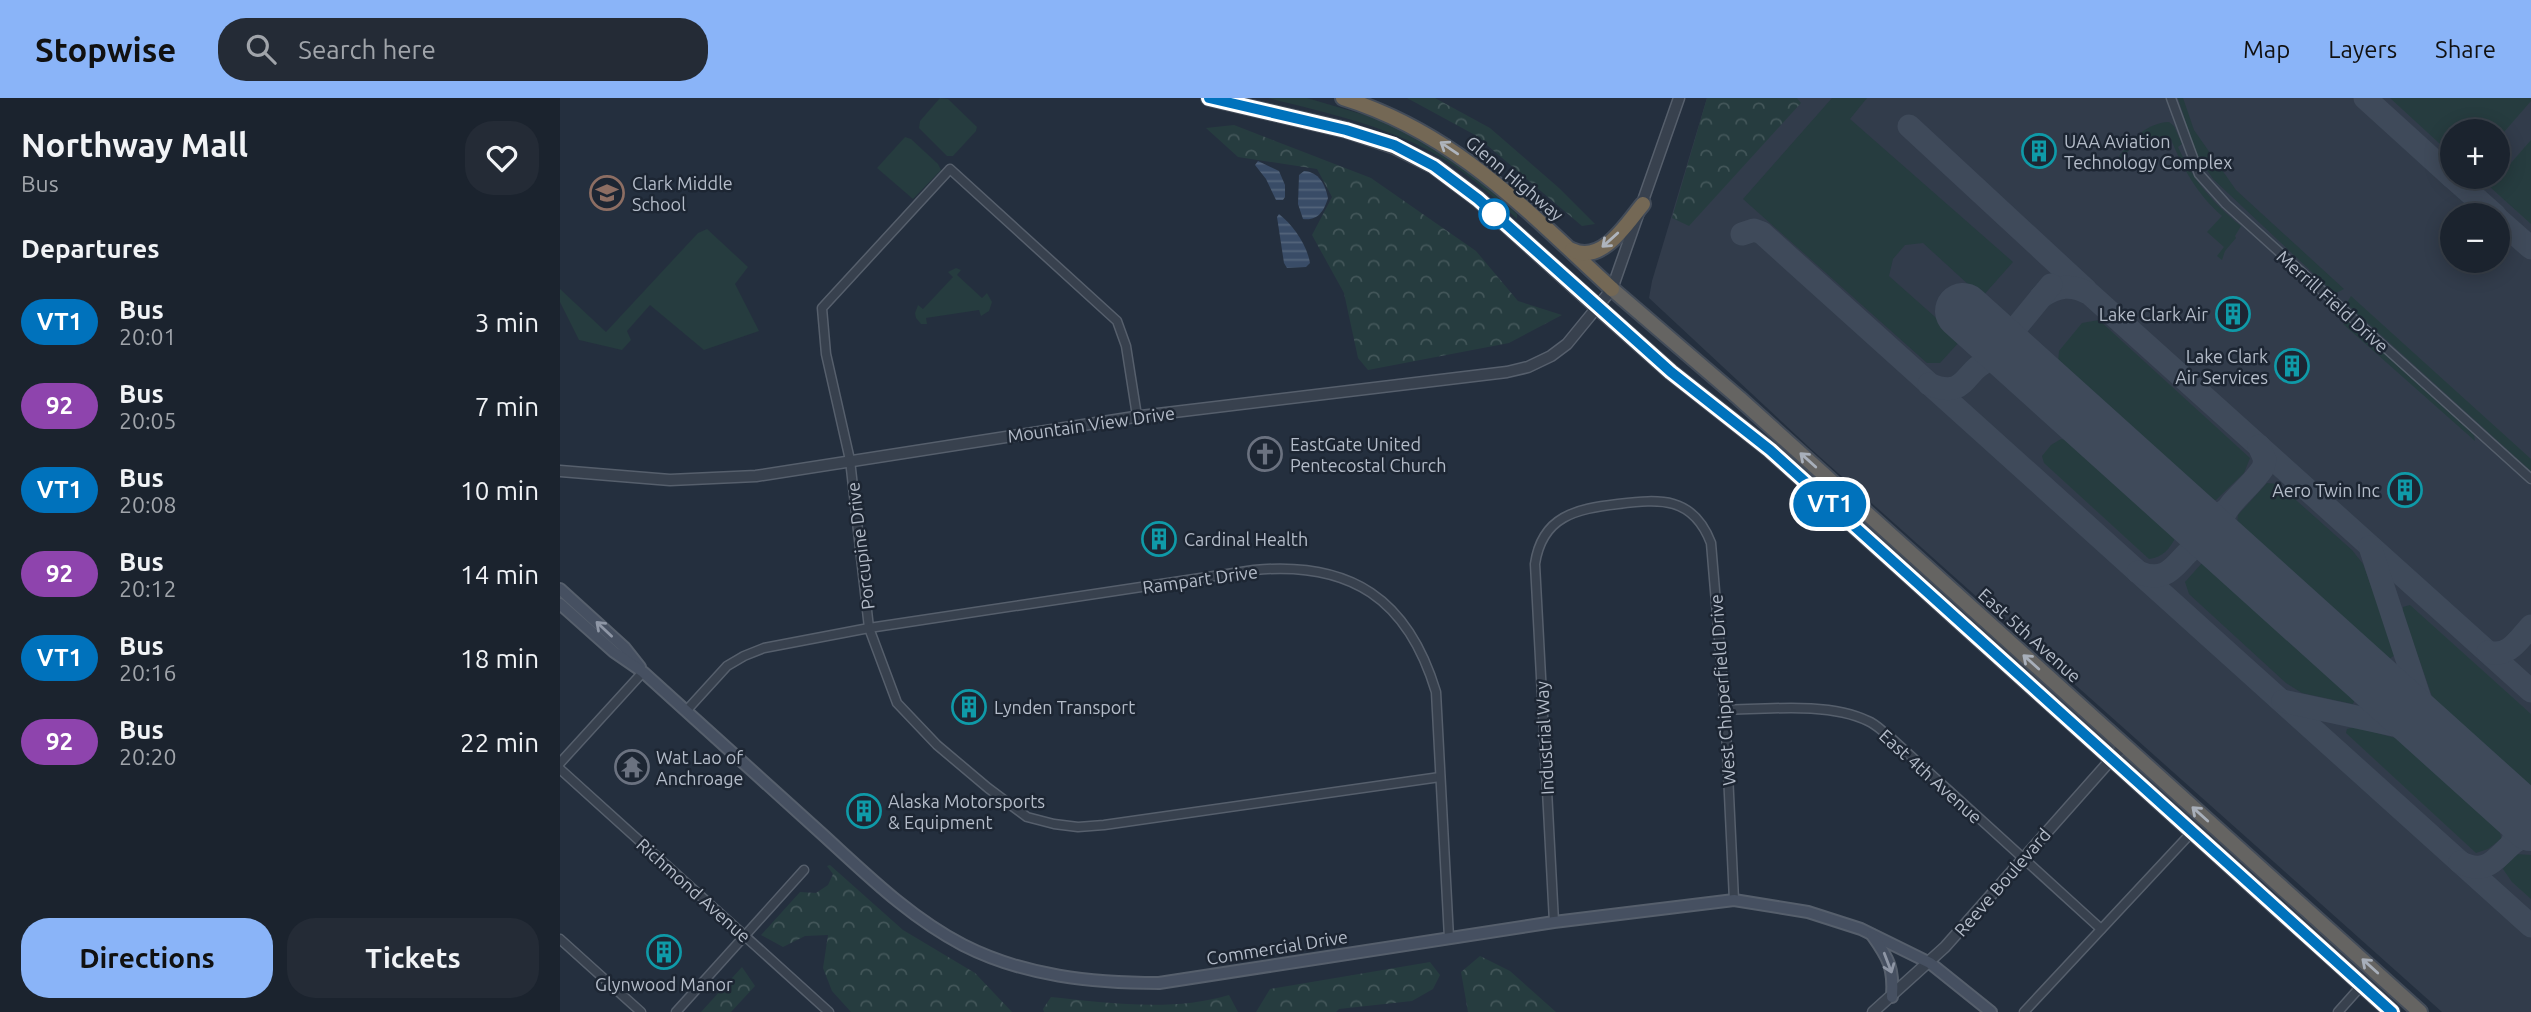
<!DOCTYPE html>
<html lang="en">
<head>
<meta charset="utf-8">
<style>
  :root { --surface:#1b232e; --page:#242b36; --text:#f1f3f6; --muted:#a0a4aa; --line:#39404a; --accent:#8ab4f8 }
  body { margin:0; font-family:Ubuntu,sans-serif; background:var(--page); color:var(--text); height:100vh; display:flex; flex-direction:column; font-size:26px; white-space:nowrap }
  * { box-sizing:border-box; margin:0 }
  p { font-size:23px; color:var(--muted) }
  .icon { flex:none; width:38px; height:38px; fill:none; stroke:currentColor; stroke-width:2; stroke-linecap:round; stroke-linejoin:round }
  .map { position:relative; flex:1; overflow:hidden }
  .details { display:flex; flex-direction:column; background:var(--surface); width:560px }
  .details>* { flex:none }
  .badge { padding:0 14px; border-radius:23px; font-size:24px; line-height:46px }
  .buttons { position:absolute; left:1880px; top:21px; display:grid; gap:14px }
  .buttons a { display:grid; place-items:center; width:70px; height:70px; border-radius:50%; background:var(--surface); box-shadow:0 4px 18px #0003,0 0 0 2px var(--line); font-size:35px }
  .map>.badge { position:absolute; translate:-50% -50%; box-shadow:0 0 0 4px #fff }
  h2 { padding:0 21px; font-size:26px; line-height:63px }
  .round { display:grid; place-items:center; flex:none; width:74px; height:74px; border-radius:28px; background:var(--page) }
  .summary { display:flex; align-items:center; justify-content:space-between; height:119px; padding:0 21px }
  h1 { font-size:33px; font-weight:700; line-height:52px }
  .action { display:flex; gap:14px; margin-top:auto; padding:14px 21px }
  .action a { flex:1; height:80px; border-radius:28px; background:var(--accent); color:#111; font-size:28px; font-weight:700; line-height:80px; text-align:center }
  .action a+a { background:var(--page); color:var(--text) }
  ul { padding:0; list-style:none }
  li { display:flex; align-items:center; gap:21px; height:84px; padding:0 21px }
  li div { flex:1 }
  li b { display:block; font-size:26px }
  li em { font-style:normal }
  li .badge { min-width:77px; font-weight:700; text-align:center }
  header { display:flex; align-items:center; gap:42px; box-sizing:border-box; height:98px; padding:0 35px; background:var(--accent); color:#111 }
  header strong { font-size:33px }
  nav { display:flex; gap:38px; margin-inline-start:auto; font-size:24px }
  .search { width:490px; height:63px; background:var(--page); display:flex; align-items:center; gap:18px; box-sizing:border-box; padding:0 24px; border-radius:28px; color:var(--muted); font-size:26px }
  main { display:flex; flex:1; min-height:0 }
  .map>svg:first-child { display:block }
  .airport { fill:#323c4b; fill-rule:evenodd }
  .grass { fill:#263c3f }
  .forest { fill:url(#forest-crowns) }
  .water { fill:url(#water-rules) }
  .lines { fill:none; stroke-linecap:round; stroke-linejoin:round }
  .taxiway { stroke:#3f4a5a; stroke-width:23 }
  .runway { stroke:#3f4a5a; stroke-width:56 }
  .minor-casing { stroke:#565f6c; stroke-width:11 }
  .tertiary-casing { stroke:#565f6c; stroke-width:13 }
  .secondary-casing { stroke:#565f6c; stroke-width:14 }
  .trunk-casing { stroke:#434c59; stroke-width:18 }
  .motorway-casing { stroke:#434c59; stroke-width:18 }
  .minor { stroke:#38414e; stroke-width:8 }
  .tertiary { stroke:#38414e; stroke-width:10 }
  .secondary { stroke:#465061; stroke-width:10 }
  .trunk { stroke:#656462; stroke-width:14 }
  .motorway { stroke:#746855; stroke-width:14 }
  .oneway { stroke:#aeb4bd }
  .oneway2 { stroke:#a8afba }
  .oneway3 { stroke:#8e96a5 }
  .line-casing { stroke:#fff; stroke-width:16 }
  .line { stroke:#0072bc; stroke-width:10 }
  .stop-dot { fill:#fff; stroke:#0072bc; stroke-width:3.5 }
  .labels { text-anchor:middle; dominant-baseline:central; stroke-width:5; stroke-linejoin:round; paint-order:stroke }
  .poi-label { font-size:18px; fill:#b4bcc9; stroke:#1d2633; text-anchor:start }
  .street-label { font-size:18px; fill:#b4bcc9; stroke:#1d2633 }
</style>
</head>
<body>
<header>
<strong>Stopwise</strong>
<div class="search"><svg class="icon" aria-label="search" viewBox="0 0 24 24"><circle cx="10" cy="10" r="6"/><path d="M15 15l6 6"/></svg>Search here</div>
<nav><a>Map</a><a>Layers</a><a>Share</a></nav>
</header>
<main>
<section class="details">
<div class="summary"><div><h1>Northway Mall</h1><p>Bus</p></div><a class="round"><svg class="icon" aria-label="heart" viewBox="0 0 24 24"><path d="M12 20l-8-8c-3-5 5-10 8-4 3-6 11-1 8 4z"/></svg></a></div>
<h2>Departures</h2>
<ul>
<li><span class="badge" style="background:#0072bc;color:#fff">VT1</span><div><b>Bus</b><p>20:01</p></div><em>3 min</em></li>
<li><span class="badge" style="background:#8e44ad;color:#fff">92</span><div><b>Bus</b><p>20:05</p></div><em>7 min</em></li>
<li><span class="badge" style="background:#0072bc;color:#fff">VT1</span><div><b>Bus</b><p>20:08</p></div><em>10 min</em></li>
<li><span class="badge" style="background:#8e44ad;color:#fff">92</span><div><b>Bus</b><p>20:12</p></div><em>14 min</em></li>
<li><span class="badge" style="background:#0072bc;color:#fff">VT1</span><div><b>Bus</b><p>20:16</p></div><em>18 min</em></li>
<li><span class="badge" style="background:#8e44ad;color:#fff">92</span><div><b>Bus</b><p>20:20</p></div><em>22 min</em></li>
</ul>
<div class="action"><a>Directions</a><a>Tickets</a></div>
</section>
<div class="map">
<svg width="1971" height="914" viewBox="0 0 1971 914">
  <defs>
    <pattern id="forest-crowns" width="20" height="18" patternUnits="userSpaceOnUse" patternTransform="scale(1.75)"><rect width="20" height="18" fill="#263c3f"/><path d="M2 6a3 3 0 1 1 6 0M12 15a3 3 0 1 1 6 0" fill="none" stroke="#435659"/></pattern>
    <pattern id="water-rules" width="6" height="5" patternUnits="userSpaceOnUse" patternTransform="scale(1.75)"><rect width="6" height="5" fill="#394c67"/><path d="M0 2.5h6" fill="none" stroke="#53647b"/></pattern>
  </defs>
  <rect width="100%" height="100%" fill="#242f3e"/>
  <!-- airport -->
  <path class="airport" d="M1147,0H1971V914H1882L1251,351L1089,200L1092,183ZM1892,33H1937V79H1892ZM1892,117H1937V163H1892Z"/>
  <!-- grass -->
  <g class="grass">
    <path d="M380,0L388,1L417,29L416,33L393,58H387L359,30L360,23Z"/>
    <path d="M708,0H747L822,22L902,67L957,116V121C940,105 923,89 904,75C848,32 775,17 708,0Z"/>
    <path d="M1272,0H1307L1290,21L1453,164L1422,199L1363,145L1345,147L1333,161L1329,178L1401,242L1380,265H1367L1183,101Z"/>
    <path d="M1618,0H1623L1634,32L1676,92L1784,191L1776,195L1772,193L1653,81L1636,56Z"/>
    <path d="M1830,0H1971V3L1937,42V33H1892V57Z"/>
    <path d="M1609,24L1614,28L1622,46L1618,49C1633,82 1653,105 1681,128L1675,138L1676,140L1665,153L1662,162L1657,158L1664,149L1647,134L1662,118C1637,96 1623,71 1610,39L1575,46L1561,61L1559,58C1572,42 1586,25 1609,24Z"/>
    <path d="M345,39L351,41L378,66L381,72L353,101L317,70Z"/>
    <path d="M1971,42V126L1930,89Z"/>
    <path d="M147,131L188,169L175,186L199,233L144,252L90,207L67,233L71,242L62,252L19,242L0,204V191L46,234L138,135Z"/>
    <path d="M396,170L401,172L397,177L422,200L427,195L432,204L429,213L421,218L419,212L366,220L367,226H361L356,220L355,215L358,207L363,211L393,179L388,174Z"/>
    <path d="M1791,198L1971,361V373L1789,208L1788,203Z"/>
    <path d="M1539,222L1690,360L1684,375L1656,402L1644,401L1498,266L1499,253L1522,225Z"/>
    <path d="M1788,223L1914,337L1915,343L1783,226Z"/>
    <path d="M1501,341L1511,343L1610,430L1616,438C1610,451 1603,459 1589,461L1484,365L1482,358L1491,347Z"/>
    <path d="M1707,385L1718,386L1792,452L1803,466L1836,556L1828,562L1677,427L1678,417Z"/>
    <path d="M1642,465L1650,467L1795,601L1793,606L1742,595L1726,585L1629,496L1625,484Z"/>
    <path d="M1850,507L1971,616V691L1874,604L1843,515V509Z"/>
    <path d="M1795,629L1846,643L1939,728L1941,741L1928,751L1916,755L1786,635L1787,631Z"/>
    <path d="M1955,756L1971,757V801L1952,784L1943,771Z"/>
  </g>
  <!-- forest -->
  <g class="forest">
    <path d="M847,0H875L930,30L999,90L1035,126L1022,128L915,37Z"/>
    <path d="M1147,0H1237L1241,5L1129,128L1112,120Z"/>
    <path d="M674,27L811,80L916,153L958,203L1002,217L949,245L808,272L798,260L784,195L752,137L772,99L757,71L678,59L646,30Z"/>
    <path d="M270,767L343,832L415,875L452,914H291L272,893L263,870L268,837L245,838L223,849L201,837L240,794L256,795L268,787L273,776L267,768Z"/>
    <path d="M920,858L950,873L996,914H908L901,874Z"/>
    <path d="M870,864L880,877L873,891L852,903L779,911L776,914H696L710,891Z"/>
    <path d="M182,869L195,888L171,914H141Z"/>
    <path d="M669,897L678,914H484L483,911L491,899C549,905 612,914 669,897Z"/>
  </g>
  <!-- water -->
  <g class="water">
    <path d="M698,63L719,73L725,87V99L723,102H716L706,81L695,67Z"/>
    <path d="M744,73C759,74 765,86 768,100C764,113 758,123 743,121L738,106L739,77Z"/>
    <path d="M719,116C733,127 747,147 750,165L746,169L727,170L724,165L717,119Z"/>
  </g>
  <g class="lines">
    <!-- taxiway -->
    <g class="taxiway">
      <path d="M1805,0L1892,79"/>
      <path d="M1349,28L1526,192"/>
      <path d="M1892,79L1935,117"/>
      <path d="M1937,120L1971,150"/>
      <path d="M1182,136L1194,132L1202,135L1971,828"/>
      <path d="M1481,199C1498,187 1512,186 1530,196L1971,593"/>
      <path d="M1463,267L1455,248L1454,232L1491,187"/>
      <path d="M1369,286C1408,303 1403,270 1431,262C1441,259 1453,264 1463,267"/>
      <path d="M1626,414C1641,421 1652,422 1666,412"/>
      <path d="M1810,449L1866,619L1882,645"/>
      <path d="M1671,455C1643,414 1683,401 1703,370L1705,362L1699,348"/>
      <path d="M1578,474C1619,492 1619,442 1651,446C1658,447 1665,452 1671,455"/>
      <path d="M1928,554C1949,560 1959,541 1971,528"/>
      <path d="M1723,603L1857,632L1882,645"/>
      <path d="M1946,702C1957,717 1959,728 1952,745"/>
      <path d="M1900,764C1936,784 1941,741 1971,737"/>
    </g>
    <!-- runway -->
    <path class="runway" d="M1403,213L1971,725"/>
    <!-- minor casing -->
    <g class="minor-casing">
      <g id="minor">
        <path d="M1611,0L1639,76L1666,106L1971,381"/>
        <path d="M577,318L566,248L557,223L390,71L262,210L266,256L290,362L309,530L337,605L377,647L428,690L467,719L494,726L518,729L544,727L880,679"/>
        <path d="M1165,612C1208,611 1269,604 1308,623C1316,626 1323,634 1330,639L1541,831"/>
        <path d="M126,613L167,568L184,558L204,550L309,530L694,472C791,463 848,501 876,594L889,840"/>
        <path d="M0,665L83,574"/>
        <path d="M0,671L269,914"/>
        <path d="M994,824L975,466C982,418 1016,411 1058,406C1100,401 1133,398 1151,445L1165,612L1174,802"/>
        <path d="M0,841L81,914"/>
        <path d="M116,914L244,772"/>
        <path d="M1464,914L1632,734"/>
        <path d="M1778,914L1802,887"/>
      </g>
    </g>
    <!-- tertiary casing -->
    <g class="tertiary-casing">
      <g id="tertiary">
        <path d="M0,373L110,382L196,378L581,318L947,274L968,269L991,258L1007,246L1052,191L1119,0"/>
        <path d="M1313,914L1385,849L1564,647"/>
      </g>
    </g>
    <!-- secondary casing -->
    <g class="secondary-casing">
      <g id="secondary">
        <path d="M0,491L65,550L80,569"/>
        <path d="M0,506L54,554L83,574C142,628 202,681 261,735C305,775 349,819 403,847C464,878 532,885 599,885L994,824L1174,802L1248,814L1301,831L1370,865L1431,914"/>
        <path d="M1312,837C1329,861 1334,870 1332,899"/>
      </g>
    </g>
    <!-- trunk casing -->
    <g class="trunk-casing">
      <g id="trunk">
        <path d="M1052,191L1179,300L1860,914"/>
        <path d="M1039,210L1111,274L1210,352L1832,914"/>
      </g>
    </g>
    <!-- motorway casing -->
    <g class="motorway-casing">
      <g id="motorway">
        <path d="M649,0L786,32L834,48L874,68L918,101L1039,210"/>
        <path d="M783,0C896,35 967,113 1052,191"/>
        <path d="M1012,152C1042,167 1067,125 1083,106"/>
      </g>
    </g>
    <!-- minor -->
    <use href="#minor" class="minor"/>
    <!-- tertiary -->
    <use href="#tertiary" class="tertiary"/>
    <!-- secondary -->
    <use href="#secondary" class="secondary"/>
    <!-- trunk -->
    <use href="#trunk" class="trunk"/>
    <!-- motorway -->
    <use href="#motorway" class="motorway"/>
  </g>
  <!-- one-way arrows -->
  <defs><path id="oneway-shaft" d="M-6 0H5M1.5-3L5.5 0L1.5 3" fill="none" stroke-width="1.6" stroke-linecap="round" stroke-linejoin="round" transform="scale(1.75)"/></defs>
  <g class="oneway">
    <use href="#oneway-shaft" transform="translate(889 50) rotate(-146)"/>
    <use href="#oneway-shaft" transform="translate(1050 142) rotate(138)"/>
  </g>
  <g class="oneway2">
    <use href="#oneway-shaft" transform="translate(1248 362) rotate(-138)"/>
    <use href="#oneway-shaft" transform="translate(1471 564) rotate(-138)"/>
    <use href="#oneway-shaft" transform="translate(1640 716) rotate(-138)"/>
    <use href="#oneway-shaft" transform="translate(1810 868) rotate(-138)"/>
  </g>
  <g class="oneway3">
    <use href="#oneway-shaft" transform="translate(44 531) rotate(-137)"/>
    <use href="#oneway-shaft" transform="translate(1328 865) rotate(69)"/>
  </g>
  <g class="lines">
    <!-- line casing -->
    <g class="line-casing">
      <path id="line" d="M649,0L786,32L834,47L874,68L918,101L1111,274L1210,352L1832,914"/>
    </g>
    <!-- line -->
    <use href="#line" class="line"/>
  </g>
  <!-- icons -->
  <defs>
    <g id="building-ring" transform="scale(1.75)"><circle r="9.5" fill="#1d2633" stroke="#0f9aa8" stroke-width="1.5"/><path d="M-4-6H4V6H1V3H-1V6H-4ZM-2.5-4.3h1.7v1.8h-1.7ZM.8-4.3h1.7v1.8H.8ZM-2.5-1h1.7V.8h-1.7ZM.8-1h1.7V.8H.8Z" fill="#0f9aa8"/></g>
    <g id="school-ring" transform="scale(1.75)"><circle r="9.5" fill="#1d2633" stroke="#8d6e63" stroke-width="1.5"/><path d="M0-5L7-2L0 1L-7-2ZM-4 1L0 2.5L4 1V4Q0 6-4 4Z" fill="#8d6e63"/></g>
    <g id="church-ring" transform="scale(1.75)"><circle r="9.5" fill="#1d2633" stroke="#6b7280" stroke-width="1.5"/><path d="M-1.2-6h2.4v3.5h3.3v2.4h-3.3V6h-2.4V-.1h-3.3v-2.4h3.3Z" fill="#6b7280"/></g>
    <g id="temple-ring" transform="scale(1.75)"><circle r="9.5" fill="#1d2633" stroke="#6b7280" stroke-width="1.5"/><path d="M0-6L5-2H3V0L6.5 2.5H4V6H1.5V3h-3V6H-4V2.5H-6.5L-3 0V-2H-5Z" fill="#6b7280"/></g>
  </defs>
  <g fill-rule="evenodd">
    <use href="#building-ring" x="1479" y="53"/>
    <use href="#school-ring" x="47" y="95"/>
    <use href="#building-ring" x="1673" y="216"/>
    <use href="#building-ring" x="1732" y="268"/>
    <use href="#church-ring" x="705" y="356"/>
    <use href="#building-ring" x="1845" y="392"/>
    <use href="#building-ring" x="599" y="441"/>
    <use href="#building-ring" x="409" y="609"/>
    <use href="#temple-ring" x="72" y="669"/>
    <use href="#building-ring" x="304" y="713"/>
    <use href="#building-ring" x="104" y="854"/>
  </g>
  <!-- markers -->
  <circle class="stop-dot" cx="934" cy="116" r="14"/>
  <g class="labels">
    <!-- poi labels -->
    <g class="poi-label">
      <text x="1504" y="43">UAA Aviation<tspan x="1504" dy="21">Technology Complex</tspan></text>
      <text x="72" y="85">Clark Middle<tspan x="72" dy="21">School</tspan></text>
      <text x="1648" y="216" text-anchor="end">Lake Clark Air</text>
      <text x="1708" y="258" text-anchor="end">Lake Clark<tspan x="1708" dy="21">Air Services</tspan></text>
      <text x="730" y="346">EastGate United<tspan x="730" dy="21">Pentecostal Church</tspan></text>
      <text x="1820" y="392" text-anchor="end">Aero Twin Inc</text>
      <text x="624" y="441">Cardinal Health</text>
      <text x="434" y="609">Lynden Transport</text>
      <text x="96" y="659">Wat Lao of<tspan x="96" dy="21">Anchroage</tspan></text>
      <text x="328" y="703">Alaska Motorsports<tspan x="328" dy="21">&amp; Equipment</tspan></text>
      <text x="104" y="886" text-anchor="middle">Glynwood Manor</text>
    </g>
    <!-- street labels -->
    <g class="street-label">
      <text transform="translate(955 80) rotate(40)">Glenn Highway</text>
      <text transform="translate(1773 203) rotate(42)">Merrill Field Drive</text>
      <text transform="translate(531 326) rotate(-8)">Mountain View Drive</text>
      <text transform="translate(300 448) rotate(-97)">Porcupine Drive</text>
      <text transform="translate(640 481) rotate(-8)">Rampart Drive</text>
      <text transform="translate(1470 537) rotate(42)">East 5th Avenue</text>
      <text transform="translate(1162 592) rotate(-94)">West Chipperfield Drive</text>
      <text transform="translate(984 640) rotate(-93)">Industrial Way</text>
      <text transform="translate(1371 678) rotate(42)">East 4th Avenue</text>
      <text transform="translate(1442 784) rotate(-49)">Reeve Boulevard</text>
      <text transform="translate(134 792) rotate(42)">Richmond Avenue</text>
      <text transform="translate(717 849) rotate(-9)">Commercial Drive</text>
    </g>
  </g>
</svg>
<div class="buttons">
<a>+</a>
<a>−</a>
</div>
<b class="badge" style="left:1270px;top:406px;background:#0072bc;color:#fff">VT1</b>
</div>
</main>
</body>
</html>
